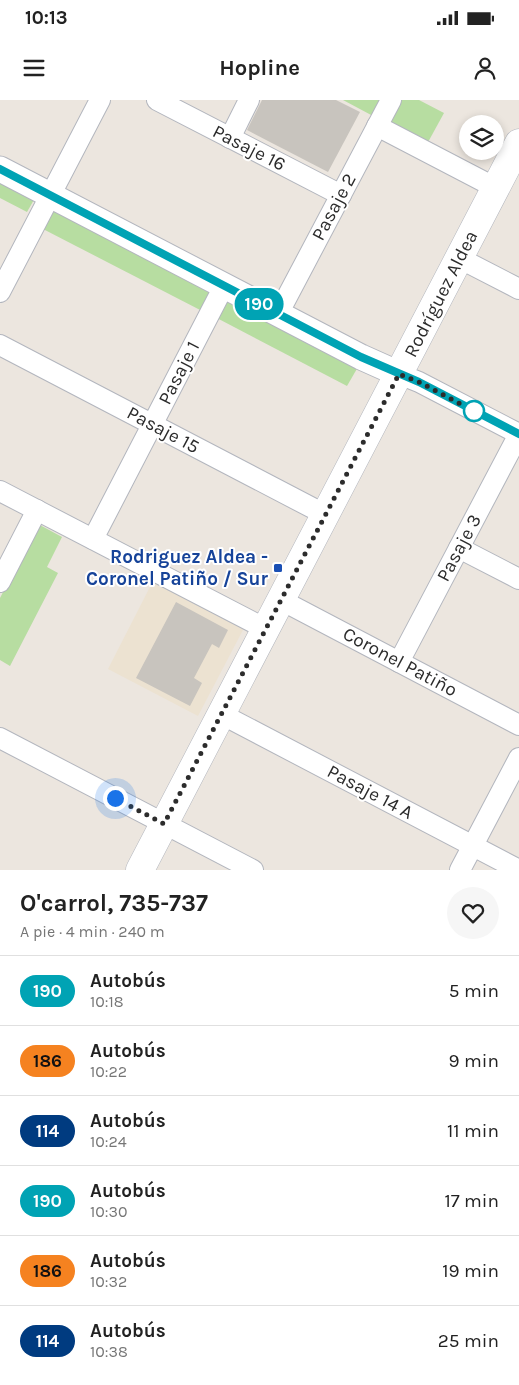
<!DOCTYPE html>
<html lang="es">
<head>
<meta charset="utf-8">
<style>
  :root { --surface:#fff; --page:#f6f6f6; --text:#222; --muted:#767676; --line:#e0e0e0 }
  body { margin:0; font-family:Karla,sans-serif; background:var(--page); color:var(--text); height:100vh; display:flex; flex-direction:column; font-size:19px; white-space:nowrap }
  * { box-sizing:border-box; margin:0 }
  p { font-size:16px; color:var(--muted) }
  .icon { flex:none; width:28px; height:28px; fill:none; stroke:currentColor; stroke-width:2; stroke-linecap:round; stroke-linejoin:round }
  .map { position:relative; height:770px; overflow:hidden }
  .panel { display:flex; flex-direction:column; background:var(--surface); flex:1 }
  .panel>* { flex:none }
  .badge { padding:0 10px; border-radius:16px; font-size:18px; line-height:32px }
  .buttons { position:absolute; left:459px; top:15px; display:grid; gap:10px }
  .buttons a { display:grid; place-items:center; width:45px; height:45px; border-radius:50%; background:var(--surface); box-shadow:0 2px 8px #0003; font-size:25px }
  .you { position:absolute; width:25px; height:25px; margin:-12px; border:4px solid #fff; border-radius:50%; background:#1a73e8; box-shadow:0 0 0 8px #1a73e833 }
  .map>.badge { position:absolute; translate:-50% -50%; box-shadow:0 0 0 2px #fff }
  .round { display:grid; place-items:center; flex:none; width:52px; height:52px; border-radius:26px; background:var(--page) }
  .headline { display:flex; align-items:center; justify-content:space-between; height:85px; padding:0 20px }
  h1 { font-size:24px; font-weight:700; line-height:38px }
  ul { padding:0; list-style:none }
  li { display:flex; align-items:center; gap:15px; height:70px; padding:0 20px; border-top:1px solid var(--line) }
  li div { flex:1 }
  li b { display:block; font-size:19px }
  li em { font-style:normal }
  li .badge { min-width:55px; font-weight:700; text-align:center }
  .status { display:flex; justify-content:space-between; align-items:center; height:35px; padding:0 25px; background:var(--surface); direction:ltr }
  .status svg { height:14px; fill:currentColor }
  header { display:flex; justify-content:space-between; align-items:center; height:65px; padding:0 20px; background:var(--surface); font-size:22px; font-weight:700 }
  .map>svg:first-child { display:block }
  .education { fill:#ece2d1 }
  .green { fill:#b7dda1 }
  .building { fill:#c8c4be }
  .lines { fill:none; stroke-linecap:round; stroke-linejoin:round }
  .minor-casing { stroke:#b3b6be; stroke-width:22 }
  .tertiary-casing { stroke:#b3b6be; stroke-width:27 }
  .secondary-casing { stroke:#b3b6be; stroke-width:29 }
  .minor { stroke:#fff; stroke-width:20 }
  .tertiary { stroke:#fff; stroke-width:25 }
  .secondary { stroke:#fff; stroke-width:28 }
  .line-casing { stroke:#fff; stroke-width:11 }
  .line { stroke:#00a3b4; stroke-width:8 }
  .walk { stroke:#2c2c2c; stroke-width:5; stroke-dasharray:0 9 }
  .stop-dot { fill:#fff; stroke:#00a3b4; stroke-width:2.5 }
  .transit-dot { fill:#1a4fb4; stroke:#fff; stroke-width:2 }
  .labels { text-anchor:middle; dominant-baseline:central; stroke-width:4; stroke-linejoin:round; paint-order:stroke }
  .street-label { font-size:19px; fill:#2c2c2c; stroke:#fff }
  .transit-label { font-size:19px; font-weight:bold; fill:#164399; stroke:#fff; text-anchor:end }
</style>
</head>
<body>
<div class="status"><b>10:13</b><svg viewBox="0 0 49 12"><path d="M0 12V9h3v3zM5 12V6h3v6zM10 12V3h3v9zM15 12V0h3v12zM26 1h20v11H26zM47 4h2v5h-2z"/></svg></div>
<header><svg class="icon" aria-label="menu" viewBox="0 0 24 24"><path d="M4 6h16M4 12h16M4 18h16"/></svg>Hopline<svg class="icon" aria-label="person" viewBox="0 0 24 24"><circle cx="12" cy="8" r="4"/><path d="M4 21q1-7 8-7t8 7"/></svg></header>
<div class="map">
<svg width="519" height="770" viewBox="0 0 519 770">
  <rect width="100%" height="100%" fill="#ece6df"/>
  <!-- education -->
  <path class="education" d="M153,481L244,528L198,616L108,569Z"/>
  <!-- green -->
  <g class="green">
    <path d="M343,0H382L373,16Z"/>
    <path d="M397,0H419L444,13L427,44L393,25L388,15Z"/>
    <path d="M0,79L35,98L27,112L0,98Z"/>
    <path d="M53,109L214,192L204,212L43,129Z"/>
    <path d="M223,196L358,267L347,286L213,216Z"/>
    <path d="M38,424L62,437L47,467L58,473L10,566L0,560V498Z"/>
  </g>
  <!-- building -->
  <g class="building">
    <path d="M262,0H336L360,12L328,72L247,30Z"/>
    <path d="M176,502L228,530L219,548L212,544L194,578L202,583L190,606L136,578Z"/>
  </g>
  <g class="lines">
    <!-- minor casing -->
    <g class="minor-casing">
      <g id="minor">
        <path d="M157,0L341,95"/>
        <path d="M377,26L496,88"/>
        <path d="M230,38L249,0"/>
        <path d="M459,158L519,189"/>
        <path d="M0,192L100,0"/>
        <path d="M278,214L391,0"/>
        <path d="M0,245L326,415"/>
        <path d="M399,274L419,282L519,334"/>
        <path d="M0,391L266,529"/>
        <path d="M93,439L224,186"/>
        <path d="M459,448L519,479"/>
        <path d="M0,482L37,410"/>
        <path d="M281,500L519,625"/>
        <path d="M399,562L519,334"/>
        <path d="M221,614L519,770"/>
        <path d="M0,638L253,770"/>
        <path d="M460,770L519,658"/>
      </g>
    </g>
    <!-- tertiary casing -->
    <g class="tertiary-casing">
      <path id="tertiary" d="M0,69L361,257L399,274"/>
    </g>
    <!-- secondary casing -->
    <g class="secondary-casing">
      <path id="secondary" d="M140,770L519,43"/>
    </g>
    <!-- minor -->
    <use href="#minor" class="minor"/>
    <!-- tertiary -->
    <use href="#tertiary" class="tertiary"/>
    <!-- secondary -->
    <use href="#secondary" class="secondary"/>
  </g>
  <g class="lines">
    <!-- line casing -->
    <g class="line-casing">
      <path id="line" d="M0,69L361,257L419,282L519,334"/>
    </g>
    <!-- line -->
    <use href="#line" class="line"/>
    <!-- walk -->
    <path class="walk" d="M115,698L164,724L399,274L419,282L474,311"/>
  </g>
  <!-- markers -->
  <circle class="stop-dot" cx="474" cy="311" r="10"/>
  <rect class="transit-dot" x="273" y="463" width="10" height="10" rx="2.5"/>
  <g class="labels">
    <!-- street labels -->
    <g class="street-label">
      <text transform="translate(249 48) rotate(27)">Pasaje 16</text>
      <text transform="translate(334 107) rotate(-62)">Pasaje 2</text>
      <text transform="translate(441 194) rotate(-63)">Rodríguez Aldea</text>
      <text transform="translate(179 273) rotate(-63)">Pasaje 1</text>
      <text transform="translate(163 330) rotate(28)">Pasaje 15</text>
      <text transform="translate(459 448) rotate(-62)">Pasaje 3</text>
      <text transform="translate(400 562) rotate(28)">Coronel Patiño</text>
      <text transform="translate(370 692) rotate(28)">Pasaje 14 A</text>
    </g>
    <!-- transit labels -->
    <g class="transit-label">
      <text x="268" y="457">Rodriguez Aldea -<tspan x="268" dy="22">Coronel Patiño / Sur</tspan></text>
    </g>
  </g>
</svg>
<div class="buttons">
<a><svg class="icon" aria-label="layers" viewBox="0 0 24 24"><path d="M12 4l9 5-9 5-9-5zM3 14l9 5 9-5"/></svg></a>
</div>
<div class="you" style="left:115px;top:698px"></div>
<b class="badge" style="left:259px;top:204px;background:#00a3b4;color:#fff">190</b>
</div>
<section class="panel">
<div class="headline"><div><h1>O'carrol, 735-737</h1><p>A pie · 4 min · 240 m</p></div><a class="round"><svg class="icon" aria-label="heart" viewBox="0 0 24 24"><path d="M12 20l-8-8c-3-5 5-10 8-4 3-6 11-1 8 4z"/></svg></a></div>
<ul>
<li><span class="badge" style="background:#00a3b4;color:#fff">190</span><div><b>Autobús</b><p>10:18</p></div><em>5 min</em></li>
<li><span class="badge" style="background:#f58220;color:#111">186</span><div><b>Autobús</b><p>10:22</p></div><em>9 min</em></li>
<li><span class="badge" style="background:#003b80;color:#fff">114</span><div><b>Autobús</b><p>10:24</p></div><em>11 min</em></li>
<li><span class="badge" style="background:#00a3b4;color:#fff">190</span><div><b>Autobús</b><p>10:30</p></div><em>17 min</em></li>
<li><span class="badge" style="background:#f58220;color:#111">186</span><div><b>Autobús</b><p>10:32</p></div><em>19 min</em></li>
<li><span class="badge" style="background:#003b80;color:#fff">114</span><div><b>Autobús</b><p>10:38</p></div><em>25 min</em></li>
</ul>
</section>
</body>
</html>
